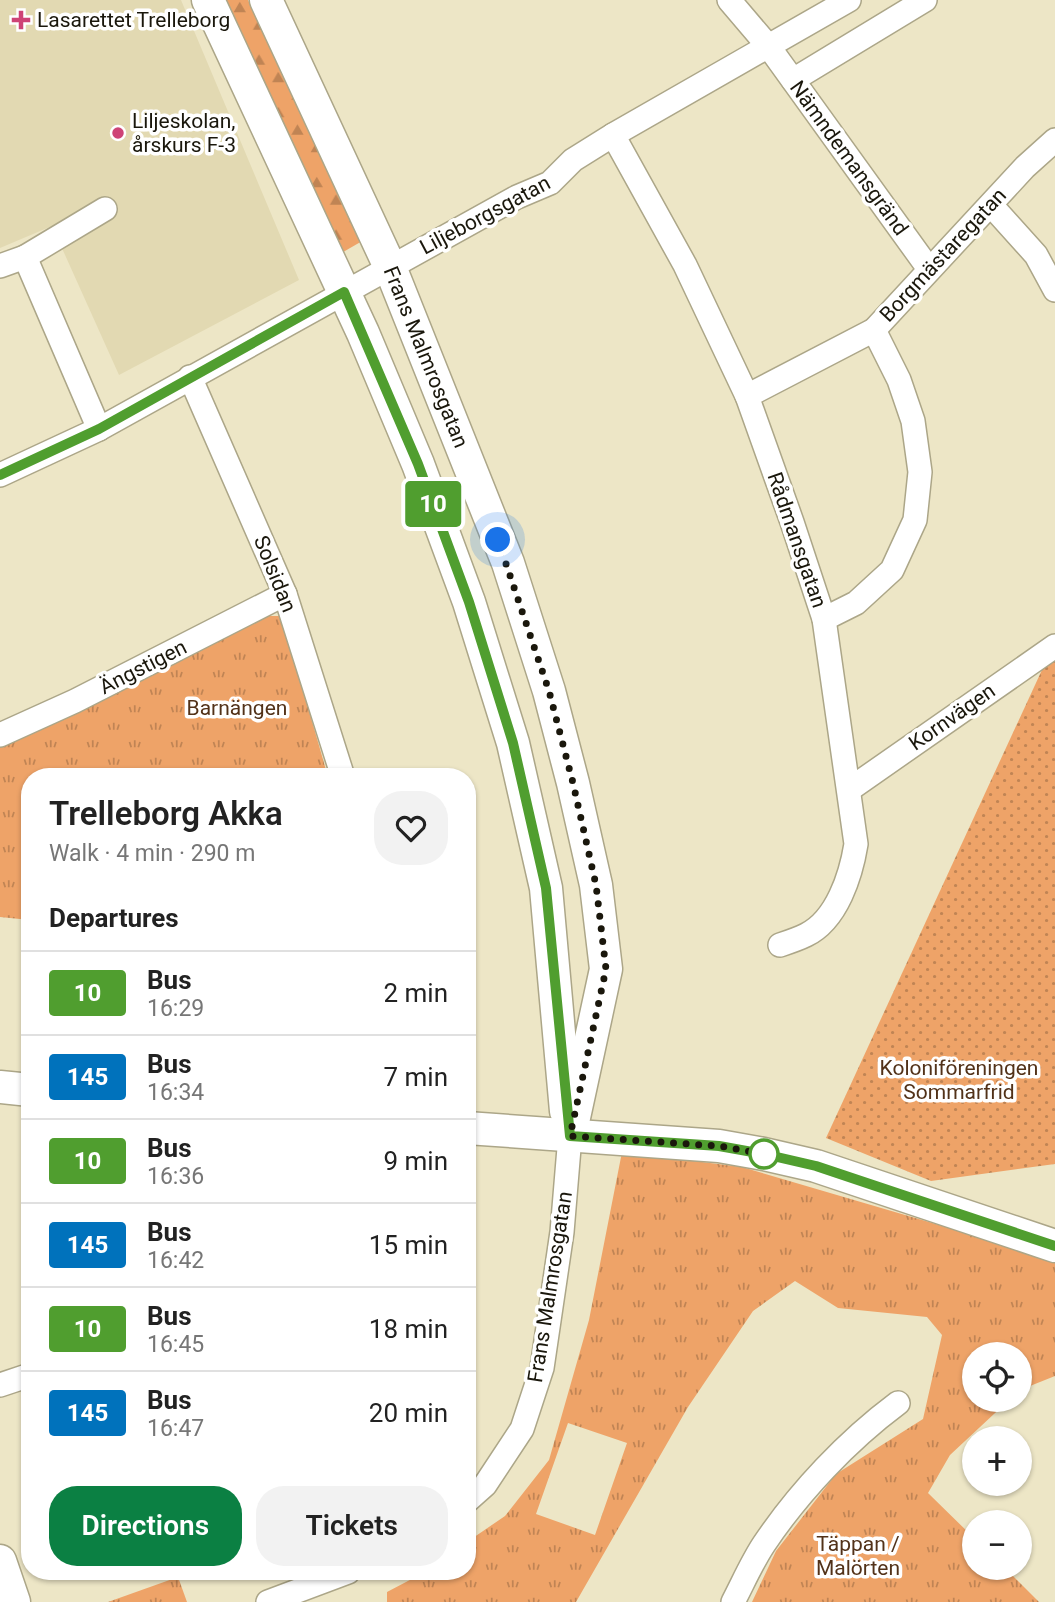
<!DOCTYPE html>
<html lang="en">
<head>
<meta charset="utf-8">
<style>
  :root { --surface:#fff; --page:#f2f2f2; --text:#222; --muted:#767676; --line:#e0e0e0; --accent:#0b8043 }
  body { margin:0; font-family:Roboto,sans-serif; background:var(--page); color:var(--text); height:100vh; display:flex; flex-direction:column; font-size:26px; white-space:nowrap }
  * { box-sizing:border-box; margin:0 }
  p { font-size:23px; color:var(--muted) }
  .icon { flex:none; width:38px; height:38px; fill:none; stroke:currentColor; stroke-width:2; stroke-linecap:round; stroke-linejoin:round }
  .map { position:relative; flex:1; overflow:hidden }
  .details { position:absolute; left:21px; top:768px; width:455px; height:812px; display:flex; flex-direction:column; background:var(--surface); border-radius:28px; box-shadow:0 2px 5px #0004 }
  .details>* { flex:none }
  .badge { padding:0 14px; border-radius:5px; font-size:24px; line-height:46px }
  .buttons { position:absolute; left:962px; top:1342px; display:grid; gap:14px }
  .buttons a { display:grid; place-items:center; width:70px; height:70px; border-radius:50%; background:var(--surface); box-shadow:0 2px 5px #0004; font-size:35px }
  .you { position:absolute; width:35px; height:35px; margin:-18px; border:5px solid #fff; border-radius:50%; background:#1a73e8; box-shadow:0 0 0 10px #1a73e833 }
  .map>.badge { position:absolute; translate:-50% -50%; box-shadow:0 0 0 4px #fff }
  h2 { padding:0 28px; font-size:26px; line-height:63px }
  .round { display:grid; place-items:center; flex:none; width:74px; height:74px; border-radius:28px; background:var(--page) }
  .headline { display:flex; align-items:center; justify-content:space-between; height:119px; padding:0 28px }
  h1 { font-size:33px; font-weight:600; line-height:52px }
  .cta { display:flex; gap:14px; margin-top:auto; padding:14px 28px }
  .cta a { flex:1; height:80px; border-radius:28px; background:var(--accent); color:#fff; font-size:28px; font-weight:600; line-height:80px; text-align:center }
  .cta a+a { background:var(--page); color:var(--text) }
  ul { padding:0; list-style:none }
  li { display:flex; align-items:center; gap:21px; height:84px; padding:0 28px; border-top:2px solid var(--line) }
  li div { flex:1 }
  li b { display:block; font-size:26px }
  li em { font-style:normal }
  li .badge { min-width:77px; font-weight:700; text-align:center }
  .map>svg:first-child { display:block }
  .built { fill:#e2d9b2 }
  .grass { fill:url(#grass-tufts); fill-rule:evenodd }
  .forest { fill:url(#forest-firs) }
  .garden { fill:url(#garden-dots) }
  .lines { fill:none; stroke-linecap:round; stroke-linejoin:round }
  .street-casing { stroke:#aca688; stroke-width:26 }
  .secondary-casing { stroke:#aca688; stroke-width:35 }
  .street { stroke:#fff; stroke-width:23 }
  .secondary { stroke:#fff; stroke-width:32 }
  .line-casing { stroke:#fff; stroke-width:16 }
  .line { stroke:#509e2f; stroke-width:10 }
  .walk { stroke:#1a170c; stroke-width:7; stroke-dasharray:0 12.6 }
  .poi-dot { fill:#ce4376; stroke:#fff; stroke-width:2.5 }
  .stop-dot { fill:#fff; stroke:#509e2f; stroke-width:3.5 }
  .labels { text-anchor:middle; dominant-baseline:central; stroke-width:7; stroke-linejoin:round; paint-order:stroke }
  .poi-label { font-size:21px; fill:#1a170c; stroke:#fff; text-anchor:start }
  .street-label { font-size:21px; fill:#1a170c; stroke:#fff }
  .park-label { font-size:21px; fill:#523219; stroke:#fff }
</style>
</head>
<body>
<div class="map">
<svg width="1055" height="1602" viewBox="0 0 1055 1602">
  <defs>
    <pattern id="grass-tufts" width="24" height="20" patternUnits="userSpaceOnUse" patternTransform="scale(1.75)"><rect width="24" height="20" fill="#eea368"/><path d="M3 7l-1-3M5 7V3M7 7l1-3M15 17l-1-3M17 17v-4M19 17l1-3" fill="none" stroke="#c08454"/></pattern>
    <pattern id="forest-firs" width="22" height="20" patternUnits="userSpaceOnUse" patternTransform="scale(1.75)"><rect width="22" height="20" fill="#eea368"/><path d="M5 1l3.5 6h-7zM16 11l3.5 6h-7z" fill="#c08454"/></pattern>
    <pattern id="garden-dots" width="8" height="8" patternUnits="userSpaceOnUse" patternTransform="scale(1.75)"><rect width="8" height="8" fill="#eea368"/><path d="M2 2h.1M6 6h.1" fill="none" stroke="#c08454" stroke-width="1.8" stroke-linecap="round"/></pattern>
  </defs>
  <rect width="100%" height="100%" fill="#ede6c6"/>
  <!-- built -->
  <path class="built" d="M0,0H181L299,280L119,375L52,226L0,248Z"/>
  <!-- grass -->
  <g class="grass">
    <path d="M267,616H282L328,777H30V920L0,917V747L71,716Z"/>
    <path d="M622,1152L742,1167L963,1232L1055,1262V1376L1020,1390V1354H975V1400H1009L950,1455L928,1493L975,1539V1568H1005L1039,1602H752L776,1551L836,1474L923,1419L942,1335L927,1317L838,1308L795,1281L753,1311L688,1407L576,1602H387V1592L425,1572H467V1542L505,1516L549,1460L589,1320ZM568,1423L627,1443L595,1535L536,1514Z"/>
    <path d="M178,1577L187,1602H108Z"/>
  </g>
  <!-- forest -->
  <path class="forest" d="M216,0H248L364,240L338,255Z"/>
  <!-- garden -->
  <path class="garden" d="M1055,655V1164L931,1181L826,1138L1047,659Z"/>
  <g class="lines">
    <!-- street casing -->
    <g class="street-casing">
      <g id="street">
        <path d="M729,0L769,47L929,269"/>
        <path d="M793,80L925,0"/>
        <path d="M613,135L685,265L747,396L792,522L824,619L856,844C851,875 837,920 806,935C798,939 789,942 780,945"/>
        <path d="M991,205L1036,255L1055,290"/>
        <path d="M25,257L99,429"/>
        <path d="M0,266L25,257L105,209"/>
        <path d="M190,377L285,594L343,777"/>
        <path d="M747,396L874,330L1025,167L1055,140"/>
        <path d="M0,475L99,429L517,197L550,183L573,160L613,135L849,0"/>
        <path d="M824,619L856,603L892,570L915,520L920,472L913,421L899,380L874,330"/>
        <path d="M0,735L75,701L285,594"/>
        <path d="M850,789L1055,646"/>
        <path d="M0,1385L30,1375"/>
        <path d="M467,1501L485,1485L522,1429L542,1368L562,1232L570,1136"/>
        <path d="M268,1602L348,1572"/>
        <path d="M733,1602C743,1583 752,1562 764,1544C799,1492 847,1441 898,1403"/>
      </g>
    </g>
    <!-- secondary casing -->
    <g class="secondary-casing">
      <g id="secondary">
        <path d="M208,0L363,333L418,464L469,602L513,743L546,888L566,1111"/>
        <path d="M266,0L390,267L508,563L549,691L573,783L596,885L606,969L570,1136"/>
        <path d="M0,1087L30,1090"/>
        <path d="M467,1128L719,1146L764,1154L816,1166L1055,1246"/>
        <path d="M0,1561L14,1602"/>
      </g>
    </g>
    <!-- street -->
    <use href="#street" class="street"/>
    <!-- secondary -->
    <use href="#secondary" class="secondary"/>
  </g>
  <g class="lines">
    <!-- line casing -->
    <g class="line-casing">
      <path id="line" d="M0,475L99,429L344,292L418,464L469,602L513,743L546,888L570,1136L719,1146L764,1154L816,1166L1055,1246"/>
    </g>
    <!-- line -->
    <use href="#line" class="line"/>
    <!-- walk -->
    <path class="walk" d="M498,540L549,691L573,783L596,885L606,969L570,1136L719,1146L764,1154"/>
  </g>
  <!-- markers -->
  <g class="poi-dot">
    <path d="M17.5 9.5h7v7h7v7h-7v7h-7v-7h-7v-7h7z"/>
    <circle cx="118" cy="133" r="7"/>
  </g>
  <circle class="stop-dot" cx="764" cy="1154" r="14"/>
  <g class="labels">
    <!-- poi labels -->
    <g class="poi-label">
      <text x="37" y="20">Lasarettet Trelleborg</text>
      <text x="132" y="121">Liljeskolan,<tspan x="132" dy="24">årskurs F-3</tspan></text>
    </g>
    <!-- street labels -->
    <g class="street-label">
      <text transform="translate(849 158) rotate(54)">Nämndemansgränd</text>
      <text transform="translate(485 215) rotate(-28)">Liljeborgsgatan</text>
      <text transform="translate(943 255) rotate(-47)">Borgmästaregatan</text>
      <text transform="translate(426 357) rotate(68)">Frans Malmrosgatan</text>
      <text transform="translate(797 540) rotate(71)">Rådmansgatan</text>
      <text transform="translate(275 574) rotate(68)">Solsidan</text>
      <text transform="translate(143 667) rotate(-27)">Ängstigen</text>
      <text transform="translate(952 717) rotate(-35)">Kornvägen</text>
      <text transform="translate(550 1287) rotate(-81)">Frans Malmrosgatan</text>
    </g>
    <!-- park labels -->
    <g class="park-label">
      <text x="237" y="708">Barnängen</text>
      <text x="959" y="1068">Koloniföreningen<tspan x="959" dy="24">Sommarfrid</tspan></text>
      <text x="858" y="1544">Täppan /<tspan x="858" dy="24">Malörten</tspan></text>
    </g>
  </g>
</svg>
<div class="buttons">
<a><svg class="icon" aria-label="locate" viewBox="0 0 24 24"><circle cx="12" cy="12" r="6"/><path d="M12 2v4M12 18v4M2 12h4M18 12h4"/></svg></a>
<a>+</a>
<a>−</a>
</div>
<div class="you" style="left:498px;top:540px"></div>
<b class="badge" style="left:433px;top:504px;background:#509e2f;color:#fff">10</b>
<section class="details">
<div class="headline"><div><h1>Trelleborg Akka</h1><p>Walk · 4 min · 290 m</p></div><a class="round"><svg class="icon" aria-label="heart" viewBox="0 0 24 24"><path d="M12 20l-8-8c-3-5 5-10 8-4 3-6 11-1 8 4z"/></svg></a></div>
<h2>Departures</h2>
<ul>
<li><span class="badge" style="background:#509e2f;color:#fff">10</span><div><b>Bus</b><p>16:29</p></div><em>2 min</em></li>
<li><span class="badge" style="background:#0072bc;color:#fff">145</span><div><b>Bus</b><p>16:34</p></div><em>7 min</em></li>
<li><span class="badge" style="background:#509e2f;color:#fff">10</span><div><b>Bus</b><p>16:36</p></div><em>9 min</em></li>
<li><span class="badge" style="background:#0072bc;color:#fff">145</span><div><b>Bus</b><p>16:42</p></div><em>15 min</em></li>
<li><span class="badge" style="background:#509e2f;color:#fff">10</span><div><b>Bus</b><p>16:45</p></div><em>18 min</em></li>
<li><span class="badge" style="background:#0072bc;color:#fff">145</span><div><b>Bus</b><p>16:47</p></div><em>20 min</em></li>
</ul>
<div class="cta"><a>Directions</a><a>Tickets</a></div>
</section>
</div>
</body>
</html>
